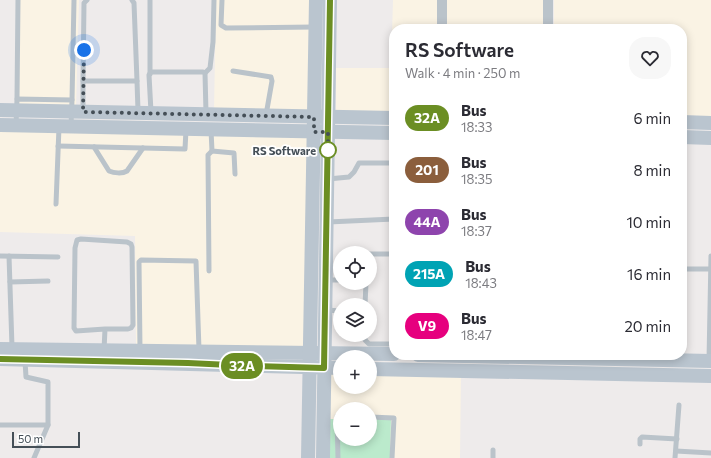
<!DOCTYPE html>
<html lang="en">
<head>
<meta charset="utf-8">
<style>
  :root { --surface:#fff; --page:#f7f7f7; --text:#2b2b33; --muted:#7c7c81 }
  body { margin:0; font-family:Commissioner,sans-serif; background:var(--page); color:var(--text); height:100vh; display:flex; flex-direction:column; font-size:15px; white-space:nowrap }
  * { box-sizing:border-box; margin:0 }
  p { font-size:13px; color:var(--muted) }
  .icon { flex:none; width:22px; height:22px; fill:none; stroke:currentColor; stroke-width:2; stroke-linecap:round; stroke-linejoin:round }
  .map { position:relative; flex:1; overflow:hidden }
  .details { position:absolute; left:389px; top:24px; width:298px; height:336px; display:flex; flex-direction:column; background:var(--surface); border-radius:16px; box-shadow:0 2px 10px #0003 }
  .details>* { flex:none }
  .badge { padding:0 8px; border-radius:13px; font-size:14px; line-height:26px }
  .fabs { position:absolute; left:333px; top:246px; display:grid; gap:8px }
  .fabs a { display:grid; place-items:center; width:44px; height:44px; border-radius:50%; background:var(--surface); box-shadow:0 2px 10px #0003; font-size:20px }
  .scale { position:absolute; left:12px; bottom:10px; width:68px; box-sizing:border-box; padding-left:4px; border:2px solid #454f57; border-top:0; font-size:11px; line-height:14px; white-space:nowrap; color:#454f57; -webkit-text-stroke:3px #fff; paint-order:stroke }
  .you { position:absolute; width:20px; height:20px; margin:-10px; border:3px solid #fff; border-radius:50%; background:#1a73e8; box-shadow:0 0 0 6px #1a73e833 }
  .map>.badge { position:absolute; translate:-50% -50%; box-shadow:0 0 0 2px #fff }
  .round { display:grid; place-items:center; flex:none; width:42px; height:42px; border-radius:16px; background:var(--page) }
  .head { display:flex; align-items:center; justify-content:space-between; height:68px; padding:0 16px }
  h1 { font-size:19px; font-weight:600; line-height:30px }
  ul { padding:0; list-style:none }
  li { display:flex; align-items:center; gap:12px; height:52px; padding:0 16px }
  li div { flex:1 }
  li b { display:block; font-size:15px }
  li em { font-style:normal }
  li .badge { min-width:44px; font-weight:700; text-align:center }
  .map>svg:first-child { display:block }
  .commercial { fill:#faf3e4; fill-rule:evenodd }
  .green { fill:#bbeacc }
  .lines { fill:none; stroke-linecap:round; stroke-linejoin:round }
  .lane { stroke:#bac3ca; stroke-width:5 }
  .street { stroke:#bac3ca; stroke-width:10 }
  .secondary { stroke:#bac5cf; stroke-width:14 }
  .line-casing { stroke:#fff; stroke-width:9 }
  .line { stroke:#6b8e23; stroke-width:6 }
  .walk { stroke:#454f57; stroke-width:4; stroke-dasharray:0 7.2 }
  .stop-dot { fill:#fff; stroke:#6b8e23; stroke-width:2 }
  .labels { text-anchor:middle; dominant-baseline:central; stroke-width:3.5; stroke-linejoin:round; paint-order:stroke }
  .stop-label { font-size:11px; font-weight:bold; fill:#454f57; stroke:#fff; text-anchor:end }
</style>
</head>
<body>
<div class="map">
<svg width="711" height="458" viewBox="0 0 711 458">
  <rect width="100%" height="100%" fill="#eeebeb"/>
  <!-- commercial -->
  <g class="commercial">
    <path d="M16,0H79L76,108L16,107Z"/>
    <path d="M216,0H310V113L214,110Z"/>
    <path d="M393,0H546V29H394V114L336,113V68H391Z"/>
    <path d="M554,0H711V119H682V29H554Z"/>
    <path d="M0,129L310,135L308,351L136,346L135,236L0,232Z"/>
    <path d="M328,373H340V387H370V373L461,375L460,458H325ZM340,409H370V439H340Z"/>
  </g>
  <!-- green -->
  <path class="green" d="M330,419H340V439H370V419H391L390,458H329Z"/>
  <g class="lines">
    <!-- lane -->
    <g class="lane">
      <path d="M132,0L134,3L137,81"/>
      <path d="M222,0L221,25L226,28L314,27"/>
      <path d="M233,71L271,77L272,81L266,115"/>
      <path d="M205,73L210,68L213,42L214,0"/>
      <path d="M150,74V0"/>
      <path d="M83,81L84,3L87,0"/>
      <path d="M17,99L18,0"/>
      <path d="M72,100L74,0"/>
      <path d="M83,111V81H137L138,111"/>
      <path d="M151,112L149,75L151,72H203L205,73L206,113"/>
      <path d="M16,125L17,99L72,100L71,126"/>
      <path d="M211,130L212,151L234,153L235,174"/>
      <path d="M58,146L185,149L186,130"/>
      <path d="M94,147L109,171C114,173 122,174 127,171L143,148"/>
      <path d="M328,179L349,177L354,172L359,163H394"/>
      <path d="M56,204L59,127"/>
      <path d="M328,222L394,219"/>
      <path d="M370,254H394"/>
      <path d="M0,256L58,257"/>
      <path d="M9,256L12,347"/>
      <path d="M682,269H711"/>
      <path d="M209,271L208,155L212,151"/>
      <path d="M327,280H340"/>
      <path d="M10,282L48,281"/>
      <path d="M365,305L366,283"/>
      <path d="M327,310L340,311"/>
      <path d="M365,335V340L369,344H394"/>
      <path d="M104,350L105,329H128L131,328L133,325L132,247L131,244L127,242L81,239L77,240L75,248L74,328L76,331L105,329"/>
      <path d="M140,350L139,262L141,260L196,261L199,350"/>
      <path d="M709,360L711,256"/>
      <path d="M337,416L338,458"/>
      <path d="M370,417L394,418L392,458"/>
      <path d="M0,425H48V382L26,377L25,361"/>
      <path d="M640,444V439L642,437L677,439"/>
      <path d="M493,450V458"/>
      <path d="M676,451L711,453"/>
      <path d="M34,458L48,425"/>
      <path d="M675,458L679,405"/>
    </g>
    <!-- street -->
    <g class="street">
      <path d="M442,0V29"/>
      <path d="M548,29V0"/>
    </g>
    <!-- secondary -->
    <g class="secondary">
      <path d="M0,110L394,118"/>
      <path d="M682,122L711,123"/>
      <path d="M0,125L394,133"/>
      <path d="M682,137L711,138"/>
      <path d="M0,349L394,354"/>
      <path d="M418,355L711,361"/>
      <path d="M0,359L340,368"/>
      <path d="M370,369L711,376"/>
      <path d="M308,458L316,0"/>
      <path d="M323,458L330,0"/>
    </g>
  </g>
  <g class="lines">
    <!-- line casing -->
    <g class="line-casing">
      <path id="line" d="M0,359L188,363L251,366L324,368L330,0"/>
    </g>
    <!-- line -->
    <use href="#line" class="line"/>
    <!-- walk -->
    <path class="walk" d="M84,50L83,112L314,117V132H328V150"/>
  </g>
  <!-- markers -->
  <circle class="stop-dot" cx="328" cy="150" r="8"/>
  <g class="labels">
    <!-- stop labels -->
    <g class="stop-label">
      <text x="316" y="150">RS Software</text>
    </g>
  </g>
</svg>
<div class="fabs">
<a><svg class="icon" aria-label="locate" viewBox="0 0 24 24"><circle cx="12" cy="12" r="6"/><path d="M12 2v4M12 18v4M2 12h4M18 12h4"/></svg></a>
<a><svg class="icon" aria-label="layers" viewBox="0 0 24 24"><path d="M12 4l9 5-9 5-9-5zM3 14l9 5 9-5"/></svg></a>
<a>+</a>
<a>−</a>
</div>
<div class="scale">50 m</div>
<div class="you" style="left:84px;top:50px"></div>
<b class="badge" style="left:242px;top:366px;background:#6b8e23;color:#fff">32A</b>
<section class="details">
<div class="head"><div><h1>RS Software</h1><p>Walk · 4 min · 250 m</p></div><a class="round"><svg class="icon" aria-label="heart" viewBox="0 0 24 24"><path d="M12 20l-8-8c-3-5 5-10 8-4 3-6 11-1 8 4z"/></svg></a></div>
<ul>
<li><span class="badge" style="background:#6b8e23;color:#fff">32A</span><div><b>Bus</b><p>18:33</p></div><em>6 min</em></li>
<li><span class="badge" style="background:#8b5e3c;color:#fff">201</span><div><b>Bus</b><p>18:35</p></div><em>8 min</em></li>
<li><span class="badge" style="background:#8e44ad;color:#fff">44A</span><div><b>Bus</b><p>18:37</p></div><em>10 min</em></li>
<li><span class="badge" style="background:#00a3b4;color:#fff">215A</span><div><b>Bus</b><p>18:43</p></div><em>16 min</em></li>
<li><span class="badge" style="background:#e6007e;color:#fff">V9</span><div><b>Bus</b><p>18:47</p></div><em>20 min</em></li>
</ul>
</section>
</div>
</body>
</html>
